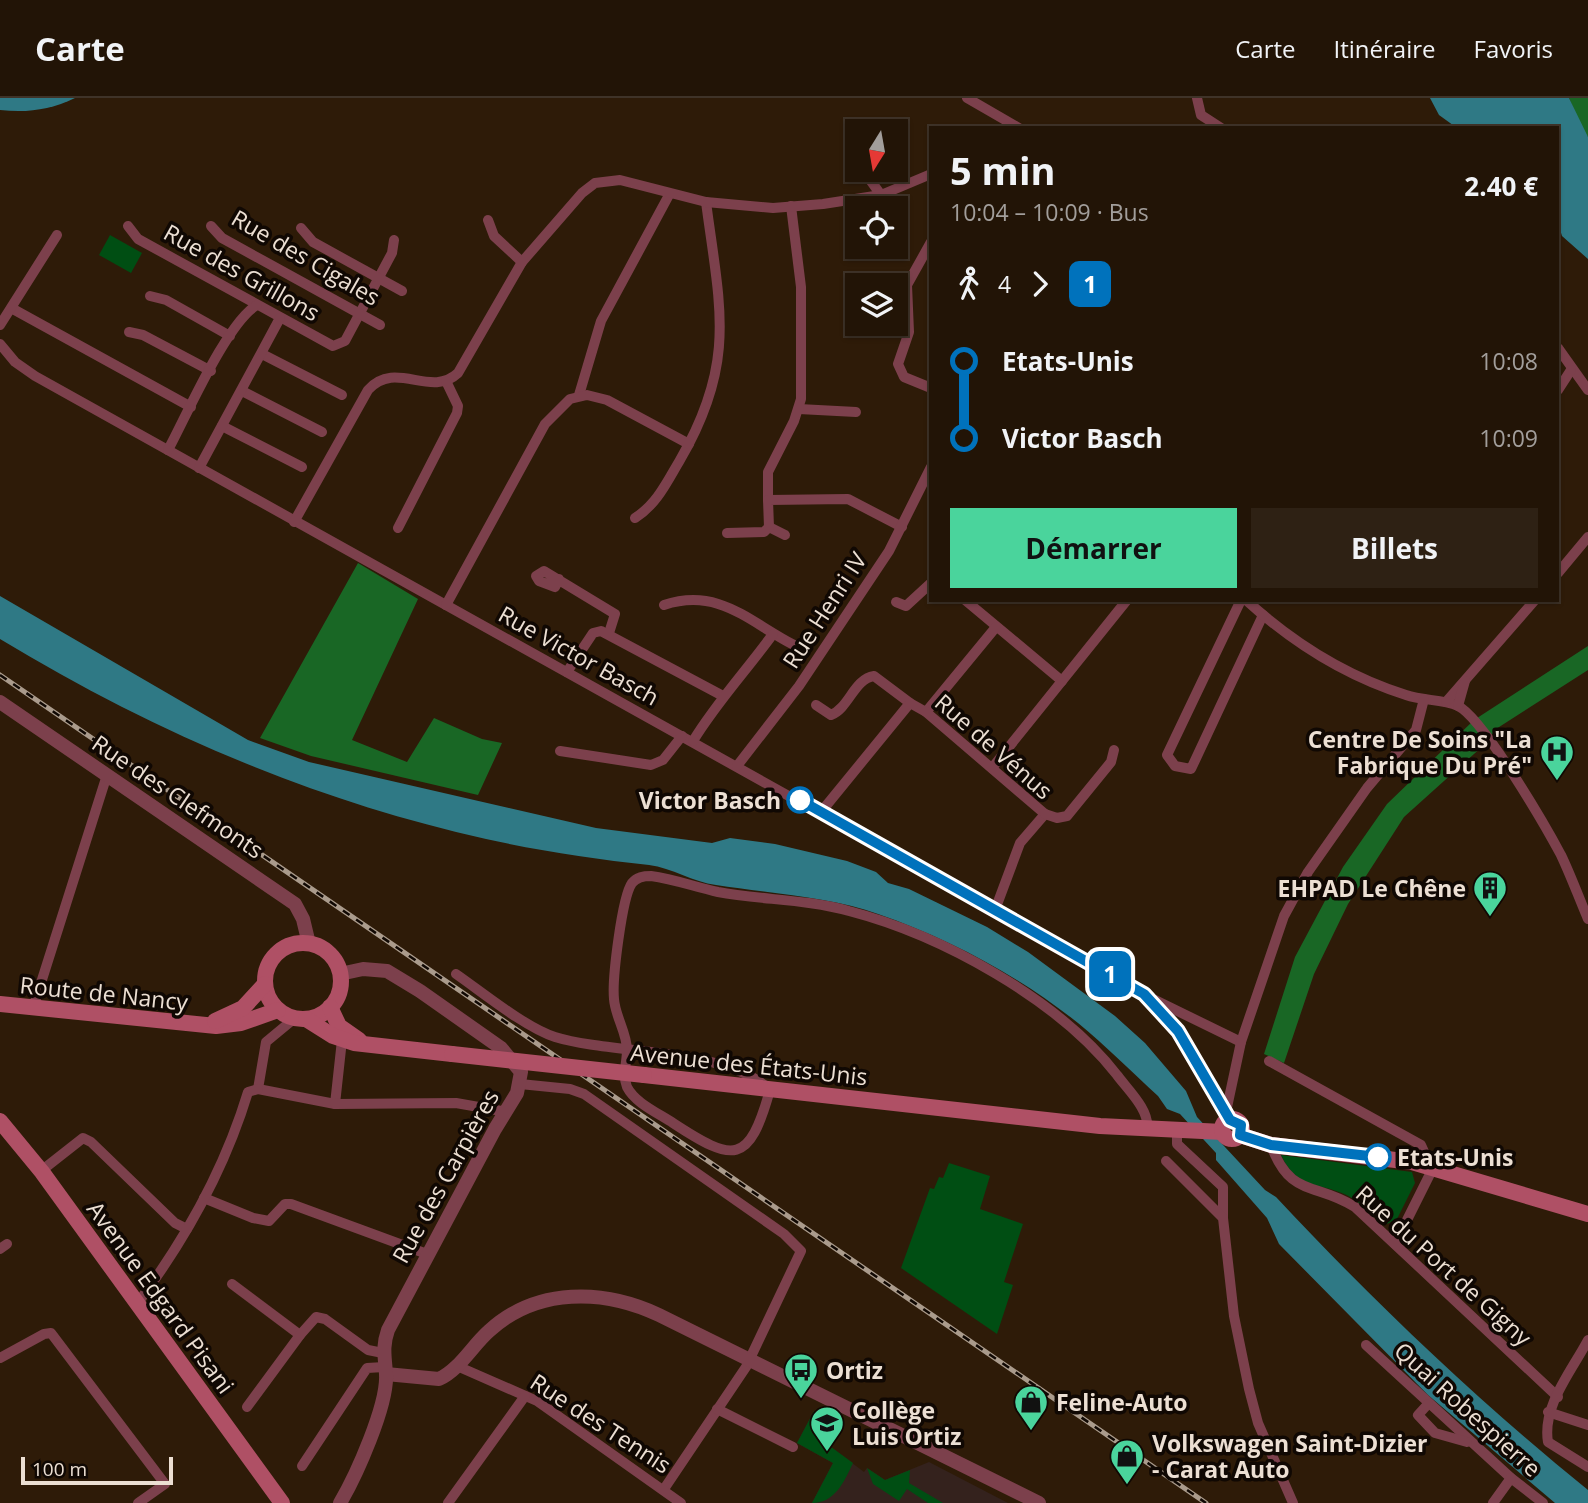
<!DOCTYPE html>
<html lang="fr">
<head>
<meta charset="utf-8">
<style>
  :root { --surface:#221406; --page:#2e2114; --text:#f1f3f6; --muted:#a29e9b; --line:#3f3328; --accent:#4ad49c }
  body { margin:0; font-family:"Open Sans",sans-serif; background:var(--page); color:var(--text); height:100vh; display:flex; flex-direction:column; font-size:26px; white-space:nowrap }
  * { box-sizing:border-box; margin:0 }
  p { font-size:23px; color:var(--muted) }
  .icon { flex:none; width:38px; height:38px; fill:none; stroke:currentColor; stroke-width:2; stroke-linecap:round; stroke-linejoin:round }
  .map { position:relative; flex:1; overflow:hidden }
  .panel { position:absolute; left:929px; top:28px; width:630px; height:476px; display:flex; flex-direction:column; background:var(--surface); border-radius:0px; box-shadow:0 2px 5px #0004,0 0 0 2px var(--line) }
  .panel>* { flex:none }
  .badge { padding:0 14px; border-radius:10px; font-size:24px; line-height:46px }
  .needle { width:46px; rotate:191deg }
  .tools { position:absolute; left:845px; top:21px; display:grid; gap:14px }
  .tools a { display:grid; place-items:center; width:63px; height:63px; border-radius:0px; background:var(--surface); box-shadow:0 2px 5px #0004,0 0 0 2px var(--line); font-size:35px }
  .scale { position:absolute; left:21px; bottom:18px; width:152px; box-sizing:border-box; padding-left:7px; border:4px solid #ecdfd3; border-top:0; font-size:19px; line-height:24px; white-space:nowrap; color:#ecdfd3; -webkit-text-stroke:5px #100803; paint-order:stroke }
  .map>.badge { position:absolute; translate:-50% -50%; box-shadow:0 0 0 4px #fff }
  .legs { display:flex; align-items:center; gap:10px; height:77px; padding:0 21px; font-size:23px }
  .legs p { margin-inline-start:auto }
  .overview { display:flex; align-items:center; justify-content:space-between; height:119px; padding:0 21px }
  h1 { font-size:38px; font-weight:700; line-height:52px }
  .cta { display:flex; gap:14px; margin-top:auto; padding:14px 21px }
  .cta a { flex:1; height:80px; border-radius:0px; background:var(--accent); color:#111; font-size:28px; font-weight:700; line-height:80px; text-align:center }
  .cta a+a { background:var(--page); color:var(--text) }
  ul { padding:0 21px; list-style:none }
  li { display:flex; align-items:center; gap:24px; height:77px; font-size:26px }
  li i { display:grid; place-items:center; width:10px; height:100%; margin:0 9px; background:currentColor }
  li i::after { content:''; width:18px; height:18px; margin:-9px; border:5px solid; border-radius:50%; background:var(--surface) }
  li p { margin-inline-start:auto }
  li:first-child i { background:linear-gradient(#0000 50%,currentColor 0) }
  li:last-child i { background:linear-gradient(currentColor 50%,#0000 0) }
  header { display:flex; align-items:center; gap:42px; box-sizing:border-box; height:98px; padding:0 35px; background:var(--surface); border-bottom:2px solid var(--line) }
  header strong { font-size:33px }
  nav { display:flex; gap:38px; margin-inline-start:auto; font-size:24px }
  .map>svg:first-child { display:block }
  .education { fill:#34221d }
  .green { fill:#004e13 }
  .forest { fill:#196725 }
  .water { fill:#2f7985 }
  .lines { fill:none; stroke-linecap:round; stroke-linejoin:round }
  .minor { stroke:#7c404c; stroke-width:10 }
  .tertiary { stroke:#7c404c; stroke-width:14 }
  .secondary { stroke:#af5065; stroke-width:16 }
  .rail-casing { stroke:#aa9b8c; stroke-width:5 }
  .rail { stroke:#100803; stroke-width:2.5; stroke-dasharray:8; stroke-linecap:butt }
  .secondary-bridge { stroke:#af5065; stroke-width:16 }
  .line-1-casing { stroke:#fff; stroke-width:16 }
  .line-1 { stroke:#0072bc; stroke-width:10 }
  .stop-1-dot { fill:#fff; stroke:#0072bc; stroke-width:3.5 }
  .labels { text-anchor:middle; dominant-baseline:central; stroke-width:7; stroke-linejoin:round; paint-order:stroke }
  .street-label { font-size:23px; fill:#ecdfd3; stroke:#100803 }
  .poi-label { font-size:23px; font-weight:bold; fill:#ecdfd3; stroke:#100803; text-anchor:start }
  .stop-label { font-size:23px; font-weight:bold; fill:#ecdfd3; stroke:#100803; text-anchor:end }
</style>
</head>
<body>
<header>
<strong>Carte</strong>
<nav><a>Carte</a><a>Itinéraire</a><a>Favoris</a></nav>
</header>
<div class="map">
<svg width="1588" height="1405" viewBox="0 0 1588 1405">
  <rect width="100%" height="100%" fill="#2e1b08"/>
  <!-- education -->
  <path class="education" d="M814,1313L812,1335L864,1374L867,1370L885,1382L929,1364L1008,1405H812L833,1365L797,1345Z"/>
  <!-- green -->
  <g class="green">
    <path d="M110,137L142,155L131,175L99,157Z"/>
    <path d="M1281,1057L1412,1074L1415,1085L1397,1121L1387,1126C1372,1121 1365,1108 1352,1100C1323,1083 1298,1094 1281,1057Z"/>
    <path d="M949,1065L990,1078L980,1111L1023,1126L1004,1184L1013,1187L997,1236L901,1170L930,1090L934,1091L939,1079L943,1080Z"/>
    <path d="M814,1313L812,1335L853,1365C844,1384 835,1405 812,1405L833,1365L797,1345Z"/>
    <path d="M867,1370L885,1382L910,1372L909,1385L943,1405H928L907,1391L899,1403L873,1386Z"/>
  </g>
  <!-- forest -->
  <g class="forest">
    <path d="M1569,0H1588V39L1584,35Z"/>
    <path d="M358,465L418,501L352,642L407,664L434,620L482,641L502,645L478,697L311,658L260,640Z"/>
    <path d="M1588,548V572L1496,631L1484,647L1404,719L1348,806L1314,876L1284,965L1264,956L1295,859L1343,769L1387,706L1474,622Z"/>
  </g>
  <!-- water -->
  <g class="water">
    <path d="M0,0H75C50,12 27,15 0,12Z"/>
    <path d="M1430,0H1569L1588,39V161L1562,138L1558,125V30H1457L1439,17Z"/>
    <path d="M0,498L248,642L309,664L596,730L712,745L730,740L775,746L847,763L876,774L888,785L909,791L987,829L1028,854L1115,918L1145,945L1186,993L1197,1019L1265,1092L1276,1099C1374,1204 1476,1301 1588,1392V1405H1555L1428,1297L1279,1146L1267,1120L1216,1062V1055L1180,1016L1167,1011L1158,998C1132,974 1106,948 1078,925C1019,878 950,841 878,816C832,799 766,795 716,787C693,784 672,770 649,767C595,761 540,753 486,741C312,702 152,633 0,541Z"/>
  </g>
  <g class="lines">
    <!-- minor -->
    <g class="minor">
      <path d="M967,0L1019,30"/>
      <path d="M1197,0L1201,17L1221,30"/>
      <path d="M850,54L858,64"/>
      <path d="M863,72L881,97"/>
      <path d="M488,122L494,138L522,164"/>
      <path d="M128,128L138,141L333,248L345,243L392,155L394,142"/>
      <path d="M211,128L222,140L380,227"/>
      <path d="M301,130L313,144L402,193"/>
      <path d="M931,144L907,187L909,234L898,266L904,279L931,290"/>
      <path d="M150,198L166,202L230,238"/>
      <path d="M13,211L191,309"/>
      <path d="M0,227L57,137"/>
      <path d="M129,234L143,237L211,273"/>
      <path d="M0,246L15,264L35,278L1144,896L1178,933L1230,1022"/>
      <path d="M1558,250L1588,292"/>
      <path d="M262,256L342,297"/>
      <path d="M1558,292L1571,272"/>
      <path d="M242,293L322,334"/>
      <path d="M579,297L601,223L669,97"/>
      <path d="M799,311L856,314"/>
      <path d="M222,328L302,369"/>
      <path d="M168,352C186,319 227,224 257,207"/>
      <path d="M199,370L280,220"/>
      <path d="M768,402V374L794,323L801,301V189L791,108"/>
      <path d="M635,420C657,406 667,384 680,362C737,264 720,210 706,104"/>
      <path d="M294,424L368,292C396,261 430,301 458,275L522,164L582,95L595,85L620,82L706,104L773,110L823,106L881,97L931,76"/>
      <path d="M769,429L785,437"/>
      <path d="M398,430L457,315L458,308L446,283"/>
      <path d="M727,435L764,434L769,429L768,402L848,401L902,429"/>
      <path d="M1558,475L1588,439"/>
      <path d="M559,481L555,489L539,483L536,478L544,473L615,516L609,535"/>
      <path d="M965,502L1062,583"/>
      <path d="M1241,502L1167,657L1175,668L1191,671L1263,517"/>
      <path d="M1246,502C1293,545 1346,578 1406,597C1423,603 1442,601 1458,608C1483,620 1546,729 1561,757C1571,778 1579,800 1588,821"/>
      <path d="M896,504L906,508L931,485"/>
      <path d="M446,507L545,326L570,301L587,297L607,302L689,346"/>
      <path d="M664,507C719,489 749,524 794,547"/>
      <path d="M567,574L593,535L601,533L723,598"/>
      <path d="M1446,604L1535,502"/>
      <path d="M816,607L831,617C849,610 854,581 874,578L910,605"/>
      <path d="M1458,608L1465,583"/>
      <path d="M926,614L996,529"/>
      <path d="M693,643C716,605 746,573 773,536"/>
      <path d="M560,653L651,667L663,662L682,638"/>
      <path d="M737,668L799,588L889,453L931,369"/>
      <path d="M992,670L1127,502"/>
      <path d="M821,714L910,605L926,614L1045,716L1020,745L995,812"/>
      <path d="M1045,716L1057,720L1067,718L1111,664L1114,652"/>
      <path d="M456,876C482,894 526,930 555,939C614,957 725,949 770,992C749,1067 734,1065 673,1025C658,1015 635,1005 627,989C622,976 627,965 627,952C627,935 615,918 614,901C612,881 622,799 632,785C637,779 643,778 651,778C674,781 695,789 718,794C760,802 807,801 849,813C941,837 1058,901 1117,977C1128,992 1150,1012 1147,1031"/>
      <path d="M1155,902L1241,944"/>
      <path d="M33,910L107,677"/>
      <path d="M295,920L266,944L258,991L335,1006L342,942"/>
      <path d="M1269,963L1421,1047L1431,1069L1430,1076L1395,1146"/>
      <path d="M520,986L570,991L584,996L784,1136L801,1153L746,1269L664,1391"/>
      <path d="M335,1006L456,1005L507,1014"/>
      <path d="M1226,1014L1241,944L1284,818L1308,774L1367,690L1416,632L1424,601"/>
      <path d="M1177,1033V1046L1223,1089V1120"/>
      <path d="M1271,1047C1290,1100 1316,1084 1355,1109L1558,1299"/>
      <path d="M1166,1063L1223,1120L1234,1218L1249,1291L1258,1325L1293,1405"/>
      <path d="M41,1073L83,1040L91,1044L175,1125L187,1131"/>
      <path d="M204,1100L253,1120L269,1123L285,1106H291L427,1156"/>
      <path d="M0,1151L7,1146"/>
      <path d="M232,1186L300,1237"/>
      <path d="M137,1206C185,1142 225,1070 248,994L258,991"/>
      <path d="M1588,1242C1571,1274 1542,1308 1548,1344L1588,1369"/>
      <path d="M1366,1247L1511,1380L1543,1405"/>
      <path d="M0,1260L44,1236L51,1235L165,1386L138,1405"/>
      <path d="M457,1268L537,1303L681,1405"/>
      <path d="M1428,1306L1418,1317L1435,1335L1467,1344"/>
      <path d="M247,1309L300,1237L316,1219L325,1221L368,1252L383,1255"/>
      <path d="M717,1311L793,1349"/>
      <path d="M1548,1314L1588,1327"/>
      <path d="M302,1368L367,1270L384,1269"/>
      <path d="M448,1405L525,1298"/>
      <path d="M1493,1405L1511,1380"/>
    </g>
    <!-- tertiary -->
    <g class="tertiary">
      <path d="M0,604L295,806L303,821L309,846"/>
      <path d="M386,1276L439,1281C460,1271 472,1248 489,1233C537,1189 604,1191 659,1217L1039,1405"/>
      <path d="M340,1405C356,1378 388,1307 386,1276C385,1259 382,1249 388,1232L495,1031L517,995L521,974L501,950L420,893L387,873L363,871L340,876"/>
    </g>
    <!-- secondary -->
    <g class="secondary">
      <circle cx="303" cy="883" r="38"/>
      <path d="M0,906L216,928L241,925L278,912"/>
      <path d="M330,909L339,928L359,942"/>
      <path d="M306,921L333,938L354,945L452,956"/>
      <path d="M215,923L243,910L265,886"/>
      <path d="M644,977L1100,1028L1223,1034"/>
      <circle cx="1232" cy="1031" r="10"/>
      <path d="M0,1023L42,1074L282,1405"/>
      <path d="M1240,1037L1271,1047L1412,1064L1588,1116"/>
    </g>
    <!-- rail casing -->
    <g class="rail-casing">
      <path id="rail" d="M0,577L1206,1405"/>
    </g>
    <!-- rail -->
    <use href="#rail" class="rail"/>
    <!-- secondary-bridge -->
    <path class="secondary-bridge" d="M452,956L644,977"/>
  </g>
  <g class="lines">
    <!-- line-1 casing -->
    <g class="line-1-casing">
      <path id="line-1" d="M800,702L1144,896L1178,933L1230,1022L1241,1027L1240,1037L1271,1047L1378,1059"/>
    </g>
    <!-- line-1 -->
    <use href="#line-1" class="line-1"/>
  </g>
  <!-- icons -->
  <defs>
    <g id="hospital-pin" transform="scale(1.75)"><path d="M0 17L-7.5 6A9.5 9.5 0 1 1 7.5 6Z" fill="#4ad49c" stroke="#100803"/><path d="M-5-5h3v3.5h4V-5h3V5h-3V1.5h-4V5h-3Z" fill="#111"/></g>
    <g id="building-pin" transform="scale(1.75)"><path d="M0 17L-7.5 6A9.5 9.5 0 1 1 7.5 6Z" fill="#4ad49c" stroke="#100803"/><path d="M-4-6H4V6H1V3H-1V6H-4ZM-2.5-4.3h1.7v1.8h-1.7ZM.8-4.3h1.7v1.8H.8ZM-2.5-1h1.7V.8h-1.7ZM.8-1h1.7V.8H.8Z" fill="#111"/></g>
    <g id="bus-pin" transform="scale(1.75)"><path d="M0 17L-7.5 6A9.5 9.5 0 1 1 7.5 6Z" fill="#4ad49c" stroke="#100803"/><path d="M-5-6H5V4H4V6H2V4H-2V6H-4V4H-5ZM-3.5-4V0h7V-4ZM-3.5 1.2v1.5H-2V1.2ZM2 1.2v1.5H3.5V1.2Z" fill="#111"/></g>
    <g id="shop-pin" transform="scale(1.75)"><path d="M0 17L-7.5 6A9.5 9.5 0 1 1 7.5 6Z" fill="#4ad49c" stroke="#100803"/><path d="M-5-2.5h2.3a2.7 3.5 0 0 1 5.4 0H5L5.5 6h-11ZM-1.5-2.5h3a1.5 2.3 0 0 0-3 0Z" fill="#111"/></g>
    <g id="school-pin" transform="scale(1.75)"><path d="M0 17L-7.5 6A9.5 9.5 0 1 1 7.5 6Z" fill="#4ad49c" stroke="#100803"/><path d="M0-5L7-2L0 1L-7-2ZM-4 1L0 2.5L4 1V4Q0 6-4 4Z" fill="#111"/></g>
  </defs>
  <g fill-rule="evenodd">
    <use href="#hospital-pin" x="1557" y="654"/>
    <use href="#building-pin" x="1490" y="790"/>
    <use href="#bus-pin" x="801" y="1272"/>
    <use href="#shop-pin" x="1031" y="1304"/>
    <use href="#school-pin" x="827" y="1325"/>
    <use href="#shop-pin" x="1127" y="1358"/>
  </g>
  <!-- markers -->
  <g class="stop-1-dot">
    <circle cx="800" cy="702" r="12"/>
    <circle cx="1378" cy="1059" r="12"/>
  </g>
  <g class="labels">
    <!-- street labels -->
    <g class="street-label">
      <text transform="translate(306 159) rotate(30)">Rue des Cigales</text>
      <text transform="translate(242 174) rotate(29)">Rue des Grillons</text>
      <text transform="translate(824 512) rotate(-57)">Rue Henri IV</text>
      <text transform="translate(579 557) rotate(29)">Rue Victor Basch</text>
      <text transform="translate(994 648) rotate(41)">Rue de Vénus</text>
      <text transform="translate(178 698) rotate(34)">Rue des Clefmonts</text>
      <text transform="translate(104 895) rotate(6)">Route de Nancy</text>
      <text transform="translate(749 966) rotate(6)">Avenue des États-Unis</text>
      <text transform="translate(445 1078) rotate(-61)">Rue des Carpières</text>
      <text transform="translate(1444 1167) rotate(42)">Rue du Port de Gigny</text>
      <text transform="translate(161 1199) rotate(54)">Avenue Edgard Pisani</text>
      <text transform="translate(1468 1311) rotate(42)">Quai Robespierre</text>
      <text transform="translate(601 1325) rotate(33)">Rue des Tennis</text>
    </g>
    <!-- poi labels -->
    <g class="poi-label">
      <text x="1532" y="641" text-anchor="end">Centre De Soins "La<tspan x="1532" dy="26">Fabrique Du Pré"</tspan></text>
      <text x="1466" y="790" text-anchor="end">EHPAD Le Chêne</text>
      <text x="826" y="1272">Ortiz</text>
      <text x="1056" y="1304">Feline-Auto</text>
      <text x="852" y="1312">Collège<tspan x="852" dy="26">Luis Ortiz</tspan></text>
      <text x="1152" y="1345">Volkswagen Saint-Dizier<tspan x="1152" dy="26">- Carat Auto</tspan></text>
    </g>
    <!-- stop labels -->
    <g class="stop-label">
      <text x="781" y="702">Victor Basch</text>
      <text x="1397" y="1059" text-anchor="start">Etats-Unis</text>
    </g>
  </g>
</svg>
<div class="tools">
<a><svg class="needle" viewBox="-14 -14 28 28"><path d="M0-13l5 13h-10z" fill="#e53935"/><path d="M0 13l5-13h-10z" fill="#a29e9b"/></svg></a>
<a><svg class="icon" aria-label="locate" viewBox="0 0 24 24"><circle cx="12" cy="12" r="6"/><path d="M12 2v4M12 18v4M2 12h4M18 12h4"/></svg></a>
<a><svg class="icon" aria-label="layers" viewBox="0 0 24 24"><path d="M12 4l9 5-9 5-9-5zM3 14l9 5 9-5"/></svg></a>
</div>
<div class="scale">100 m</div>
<b class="badge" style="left:1110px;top:876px;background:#0072bc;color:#fff">1</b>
<section class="panel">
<div class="overview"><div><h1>5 min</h1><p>10:04 – 10:09 · Bus</p></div><b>2.40 €</b></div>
<div class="legs"><svg class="icon" aria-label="walk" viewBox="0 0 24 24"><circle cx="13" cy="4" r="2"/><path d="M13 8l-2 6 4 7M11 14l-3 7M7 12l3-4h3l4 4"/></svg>4<svg class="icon" aria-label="forward" viewBox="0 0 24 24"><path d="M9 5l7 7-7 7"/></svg><b class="badge" style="background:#0072bc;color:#fff">1</b></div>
<ul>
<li><i style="color:#0072bc"></i><b>Etats-Unis</b><p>10:08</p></li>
<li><i style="color:#0072bc"></i><b>Victor Basch</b><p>10:09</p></li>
</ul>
<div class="cta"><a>Démarrer</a><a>Billets</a></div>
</section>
</div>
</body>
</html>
